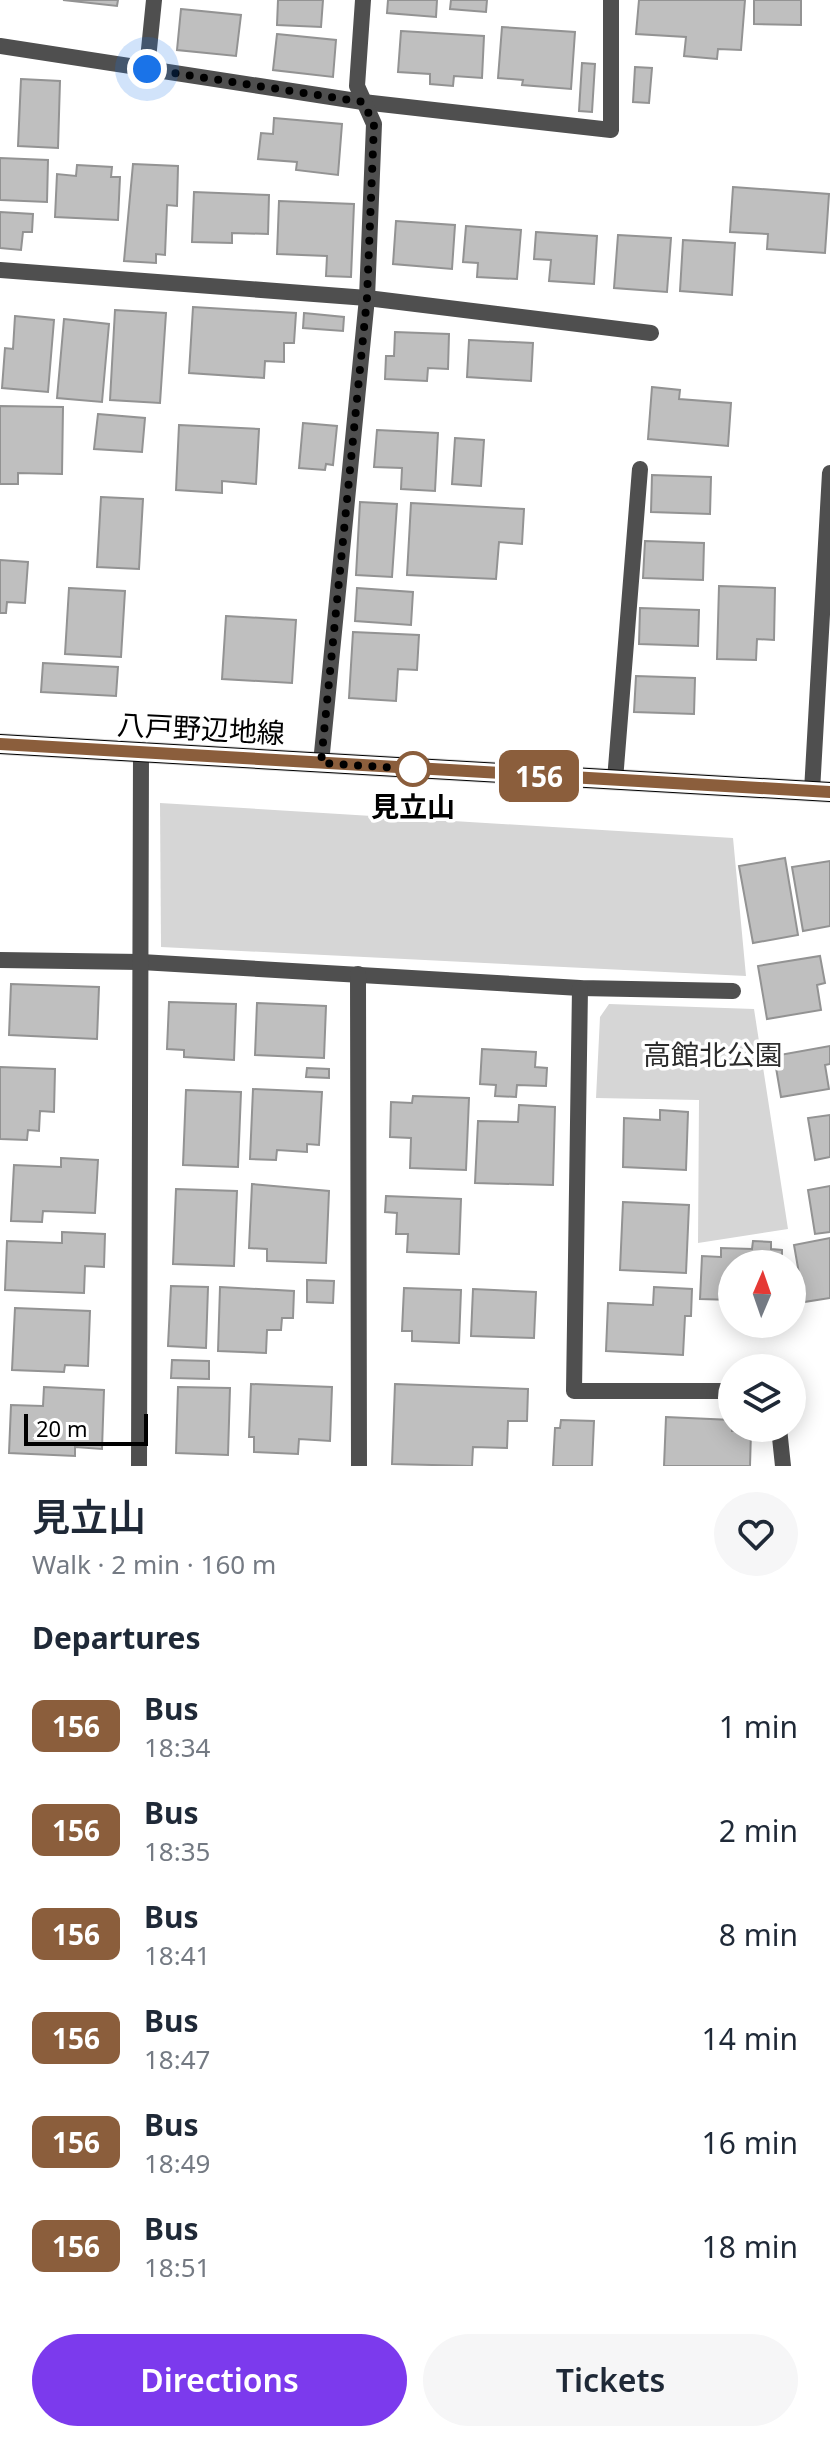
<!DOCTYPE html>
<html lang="en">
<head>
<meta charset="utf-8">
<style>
  :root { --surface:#fff; --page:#f6f6f7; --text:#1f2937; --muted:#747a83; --accent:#7c3aed }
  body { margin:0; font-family:"Noto Sans","Noto Sans JP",sans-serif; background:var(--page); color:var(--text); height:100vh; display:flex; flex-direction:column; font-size:30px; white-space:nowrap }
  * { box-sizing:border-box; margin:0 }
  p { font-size:26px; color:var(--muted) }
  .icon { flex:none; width:44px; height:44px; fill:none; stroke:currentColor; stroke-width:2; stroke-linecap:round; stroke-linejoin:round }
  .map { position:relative; height:1466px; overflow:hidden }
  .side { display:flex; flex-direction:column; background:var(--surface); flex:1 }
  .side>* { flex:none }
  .badge { padding:0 16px; border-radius:12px; font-size:28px; line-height:52px }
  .needle { width:52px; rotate:2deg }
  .fabs { position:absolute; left:718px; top:1250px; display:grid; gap:16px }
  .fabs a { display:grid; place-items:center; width:88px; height:88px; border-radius:50%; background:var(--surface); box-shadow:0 4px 20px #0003; font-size:40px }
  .scale { position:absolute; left:24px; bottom:20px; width:124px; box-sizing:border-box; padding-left:8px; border:4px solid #000; border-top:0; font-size:22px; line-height:28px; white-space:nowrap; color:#000; -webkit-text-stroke:6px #fff; paint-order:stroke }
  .you { position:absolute; width:40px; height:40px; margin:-20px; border:6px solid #fff; border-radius:50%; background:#1a73e8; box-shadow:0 0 0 12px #1a73e833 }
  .map>.badge { position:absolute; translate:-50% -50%; box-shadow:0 0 0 4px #fff }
  h2 { padding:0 32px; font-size:30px; line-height:72px }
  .round { display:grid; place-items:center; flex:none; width:84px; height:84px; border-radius:42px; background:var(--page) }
  .summary { display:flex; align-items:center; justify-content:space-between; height:136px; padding:0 32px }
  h1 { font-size:38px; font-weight:600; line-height:60px }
  .action { display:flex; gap:16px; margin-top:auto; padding:16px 32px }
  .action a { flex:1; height:92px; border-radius:48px; background:var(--accent); color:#fff; font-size:32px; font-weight:600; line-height:92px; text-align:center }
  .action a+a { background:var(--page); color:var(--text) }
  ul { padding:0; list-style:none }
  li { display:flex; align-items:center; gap:24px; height:104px; padding:0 32px }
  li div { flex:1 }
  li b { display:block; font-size:30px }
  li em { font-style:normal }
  li .badge { min-width:88px; font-weight:700; text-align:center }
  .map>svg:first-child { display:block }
  .green { fill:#d6d6d6 }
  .building { fill:#bfbfbf; stroke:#939393; stroke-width:2 }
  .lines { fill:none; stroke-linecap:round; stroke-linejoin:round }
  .primary-casing { stroke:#dbdbdb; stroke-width:22 }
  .street { stroke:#4f4f4f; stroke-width:16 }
  .primary { stroke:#000; stroke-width:20 }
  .line-casing { stroke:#fff; stroke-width:18 }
  .line { stroke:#8b5e3c; stroke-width:12 }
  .walk { stroke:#000; stroke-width:8; stroke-dasharray:0 14.4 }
  .stop-dot { fill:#fff; stroke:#8b5e3c; stroke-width:4 }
  .labels { text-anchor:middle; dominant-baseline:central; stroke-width:7; stroke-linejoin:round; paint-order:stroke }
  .street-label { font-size:28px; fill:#000; stroke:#fff }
  .stop-label { font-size:28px; font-weight:bold; fill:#000; stroke:#fff }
  .park-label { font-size:28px; fill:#2d2d2d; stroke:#fff }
</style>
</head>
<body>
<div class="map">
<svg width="830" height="1466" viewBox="0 0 830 1466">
  <rect width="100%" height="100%" fill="#fff"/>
  <!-- green -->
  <g class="green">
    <path d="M160,803L733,838L746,976L161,947Z"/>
    <path d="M609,1004L754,1009L788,1229L698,1243L699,1100L596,1098L600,1017Z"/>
  </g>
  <!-- building -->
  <g class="building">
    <path d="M63,0H118L117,6Z"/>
    <path d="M278,0H323L321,27L277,25Z"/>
    <path d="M388,0H437L436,17L387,13Z"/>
    <path d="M451,0H487L486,12L450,9Z"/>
    <path d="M639,0H745L741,50L718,49L717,59L684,56L686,37L636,34Z"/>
    <path d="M754,0H801V25L754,24Z"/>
    <path d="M181,9L241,15L236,56L177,50Z"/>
    <path d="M502,27L575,32L571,89L522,85L523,80L498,78Z"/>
    <path d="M401,31L484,36L482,78L454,76L453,86L430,84V74L398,72Z"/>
    <path d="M277,34L336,40L333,77L273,70Z"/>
    <path d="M582,63L595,64L592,112L579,111Z"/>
    <path d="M635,67L652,68L649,103L633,102Z"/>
    <path d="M21,79L60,81L58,148L18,146Z"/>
    <path d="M274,118L342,124L338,175L296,170L297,162L258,159L261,133L273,134Z"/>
    <path d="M0,158L48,160L47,202L0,200Z"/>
    <path d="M133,164L178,166L177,206L167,205L165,255L156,254V263L124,261Z"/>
    <path d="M77,165L112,167L111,177H120L118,220L55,217L57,174L76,176Z"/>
    <path d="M733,187L829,194L825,253L767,249L768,234L730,232Z"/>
    <path d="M194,192L269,195L268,234L232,233V243L192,242Z"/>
    <path d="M279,201L354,204L351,277L326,276L327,256L277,254Z"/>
    <path d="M0,212L33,214L32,232H23L21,250L0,248Z"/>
    <path d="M396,221L455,225L452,269L393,264Z"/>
    <path d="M466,226L521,230L517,279L477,277L478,263L463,262Z"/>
    <path d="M536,232L597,236L594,284L549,281L551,260L534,259Z"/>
    <path d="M618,235L671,238L667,292L614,288Z"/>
    <path d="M683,240L735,243L732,295L680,291Z"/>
    <path d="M193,307L296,313L294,343H284V362L265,361L264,378L189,373Z"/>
    <path d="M115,310L166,313L160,403L110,400Z"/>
    <path d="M304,313L344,317L343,331L303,328Z"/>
    <path d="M15,316L54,320L48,392L2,388L5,348L13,349Z"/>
    <path d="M64,319L109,324L102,402L57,398Z"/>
    <path d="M395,332L449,334L448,369L428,368L427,381L385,379L386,356H394Z"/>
    <path d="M469,340L533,343L531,381L467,377Z"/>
    <path d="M652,387L680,390L679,399L731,403L728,446L648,439Z"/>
    <path d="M0,406L63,407L62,474L18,473V484H0Z"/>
    <path d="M98,414L145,418L142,452L94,449Z"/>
    <path d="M303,423L337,426L333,465L326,464L325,470L299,468Z"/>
    <path d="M179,425L259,429L256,484L222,481V493L176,490Z"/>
    <path d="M377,430L438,433L435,491L401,489L402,468L374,467Z"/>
    <path d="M455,438L484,440L481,486L452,484Z"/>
    <path d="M652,475L711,477L710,514L651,512Z"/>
    <path d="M101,497L143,499L139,569L97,567Z"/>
    <path d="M360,502L397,504L392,577L356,575Z"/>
    <path d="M411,503L524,509L522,544L499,542L496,579L407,575Z"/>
    <path d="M645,541L704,543L703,580L643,578Z"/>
    <path d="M0,560L28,562L25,603L7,602L6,613H0Z"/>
    <path d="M719,586L775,588L774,640L757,639L756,660L717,659Z"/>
    <path d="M69,588L125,591L121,657L65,654Z"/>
    <path d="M357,588L413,592L411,625L355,621Z"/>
    <path d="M640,608L699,610L698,646L639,644Z"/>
    <path d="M226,616L296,620L292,683L222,679Z"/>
    <path d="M353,632L419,635L417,670L398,669L396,701L349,698Z"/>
    <path d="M43,663L118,667L116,696L41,692Z"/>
    <path d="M636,676L695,678L694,714L634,712Z"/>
    <path d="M785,858L798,935L753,943L739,866Z"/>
    <path d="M830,861V926L803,931L792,867Z"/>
    <path d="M820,956L825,983L817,985L821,1010L767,1019L758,966Z"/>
    <path d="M11,984L99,987L97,1039L9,1035Z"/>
    <path d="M169,1002L236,1004L234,1060L184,1057V1050L167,1049Z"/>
    <path d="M257,1003L326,1006L324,1058L255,1055Z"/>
    <path d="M830,1046V1064L825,1065L829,1089L781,1097L774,1056Z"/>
    <path d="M482,1049L536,1052L535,1067L547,1068L546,1086L517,1085L516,1097L495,1096L496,1085L480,1084Z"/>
    <path d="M0,1067L55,1069L54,1112L40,1111L39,1131L28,1130L27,1140L0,1139Z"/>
    <path d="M307,1068L329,1069V1078L306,1077Z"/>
    <path d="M253,1089L322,1092L319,1145L307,1144V1152L277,1150L276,1160L250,1159Z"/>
    <path d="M186,1090L241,1092L238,1167L183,1165Z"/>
    <path d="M413,1096L469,1098L466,1170L410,1168L411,1138L390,1137L391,1102L412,1103Z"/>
    <path d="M519,1105L555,1107L553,1185L475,1183L478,1121L518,1122Z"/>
    <path d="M660,1110L688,1112L686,1170L623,1167L624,1118L660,1120Z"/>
    <path d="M830,1115V1157L815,1160L808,1118Z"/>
    <path d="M61,1158L98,1160L95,1213L43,1211L42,1222L11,1221L14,1165L61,1167Z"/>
    <path d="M252,1184L329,1191L326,1263L267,1261V1249L249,1248Z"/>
    <path d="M830,1186V1232L815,1234L808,1190Z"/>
    <path d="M176,1189L237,1191L234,1266L173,1264Z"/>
    <path d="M386,1196L461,1199L459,1254L407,1252L408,1234H396L397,1213L385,1212Z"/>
    <path d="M623,1202L689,1205L686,1273L620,1270Z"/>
    <path d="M62,1232L105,1234L104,1267L85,1266L84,1293L5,1290L7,1241L62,1243Z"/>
    <path d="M830,1238V1298L804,1302L794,1245Z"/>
    <path d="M753,1241L771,1242V1249L782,1250V1264H732V1300L700,1299L702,1256L721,1257V1248L752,1249Z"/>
    <path d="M307,1280L334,1281L333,1303L307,1302Z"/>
    <path d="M171,1286L208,1287L206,1348L168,1346Z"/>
    <path d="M220,1287L294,1291L293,1318H282L281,1330H267L266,1353L218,1351Z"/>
    <path d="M654,1287L692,1289L691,1316H685L683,1355L606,1351L608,1303L653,1305Z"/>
    <path d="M404,1288L461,1290L459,1343L412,1341V1331H402Z"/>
    <path d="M473,1289L536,1292L534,1338L471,1336Z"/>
    <path d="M15,1308L90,1311L88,1366L65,1365L64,1372L12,1370Z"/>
    <path d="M172,1360L209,1361V1379L171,1378Z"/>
    <path d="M251,1384L332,1387L330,1441L299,1439L298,1454L254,1452V1437H249Z"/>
    <path d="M395,1384L528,1389L527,1421H508L507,1448L473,1447L472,1466L392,1464Z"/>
    <path d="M44,1387L104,1390L102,1449L75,1447V1456L9,1453L11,1405L43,1406Z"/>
    <path d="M178,1387L230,1388L228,1455L176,1453Z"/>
    <path d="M666,1417L732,1420V1431H751L750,1466H664Z"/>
    <path d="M561,1420L594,1421L592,1466H553L555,1428H560Z"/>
  </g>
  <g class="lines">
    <!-- primary casing -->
    <g class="primary-casing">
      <path id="primary" d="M0,744L830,792"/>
    </g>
    <!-- street -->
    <g class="street">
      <path d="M0,46L363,102L611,130V0"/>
      <path d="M147,69L154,0"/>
      <path d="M0,270L367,298L651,333"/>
      <path d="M321,763L367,298L374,124L357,86L363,0"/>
      <path d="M615,780L640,469"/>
      <path d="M812,791L830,473"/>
      <path d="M0,960L141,962L580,988L733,991"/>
      <path d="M358,974L359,1466"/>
      <path d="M580,988L574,1391H732"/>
      <path d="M779,1428L783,1466"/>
      <path d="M139,1466L141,752"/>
    </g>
    <!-- primary -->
    <use href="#primary" class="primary"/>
  </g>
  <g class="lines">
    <!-- line casing -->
    <g class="line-casing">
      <path id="line" d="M0,744L830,792"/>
    </g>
    <!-- line -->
    <use href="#line" class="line"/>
    <!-- walk -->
    <path class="walk" d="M147,69L363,102L374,124L367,298L321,763L413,769"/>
  </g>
  <!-- markers -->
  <circle class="stop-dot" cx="413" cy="769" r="16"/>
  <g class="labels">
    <!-- street labels -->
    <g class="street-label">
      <text transform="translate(201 728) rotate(3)">八戸野辺地線</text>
    </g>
    <!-- stop labels -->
    <g class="stop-label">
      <text x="413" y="806">見立山</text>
    </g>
    <!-- park labels -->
    <g class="park-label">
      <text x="713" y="1054">高館北公園</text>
    </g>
  </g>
</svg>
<div class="fabs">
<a><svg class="needle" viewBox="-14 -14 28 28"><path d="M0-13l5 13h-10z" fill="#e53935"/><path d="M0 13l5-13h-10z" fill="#747a83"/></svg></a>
<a><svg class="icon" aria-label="layers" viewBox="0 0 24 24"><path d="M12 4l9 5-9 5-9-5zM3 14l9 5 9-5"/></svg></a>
</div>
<div class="scale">20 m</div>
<div class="you" style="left:147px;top:69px"></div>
<b class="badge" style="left:539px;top:776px;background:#8b5e3c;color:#fff">156</b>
</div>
<section class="side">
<div class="summary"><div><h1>見立山</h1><p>Walk · 2 min · 160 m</p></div><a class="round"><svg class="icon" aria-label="heart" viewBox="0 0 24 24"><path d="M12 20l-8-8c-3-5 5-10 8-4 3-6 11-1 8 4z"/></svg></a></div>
<h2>Departures</h2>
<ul>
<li><span class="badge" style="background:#8b5e3c;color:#fff">156</span><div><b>Bus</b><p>18:34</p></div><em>1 min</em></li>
<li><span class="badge" style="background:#8b5e3c;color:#fff">156</span><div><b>Bus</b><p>18:35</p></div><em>2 min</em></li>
<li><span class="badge" style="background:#8b5e3c;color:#fff">156</span><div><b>Bus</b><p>18:41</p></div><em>8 min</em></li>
<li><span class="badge" style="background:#8b5e3c;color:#fff">156</span><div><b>Bus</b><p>18:47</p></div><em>14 min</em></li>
<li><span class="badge" style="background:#8b5e3c;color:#fff">156</span><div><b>Bus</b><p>18:49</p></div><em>16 min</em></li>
<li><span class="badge" style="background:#8b5e3c;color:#fff">156</span><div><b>Bus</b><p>18:51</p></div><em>18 min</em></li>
</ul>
<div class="action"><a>Directions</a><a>Tickets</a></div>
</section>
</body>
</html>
